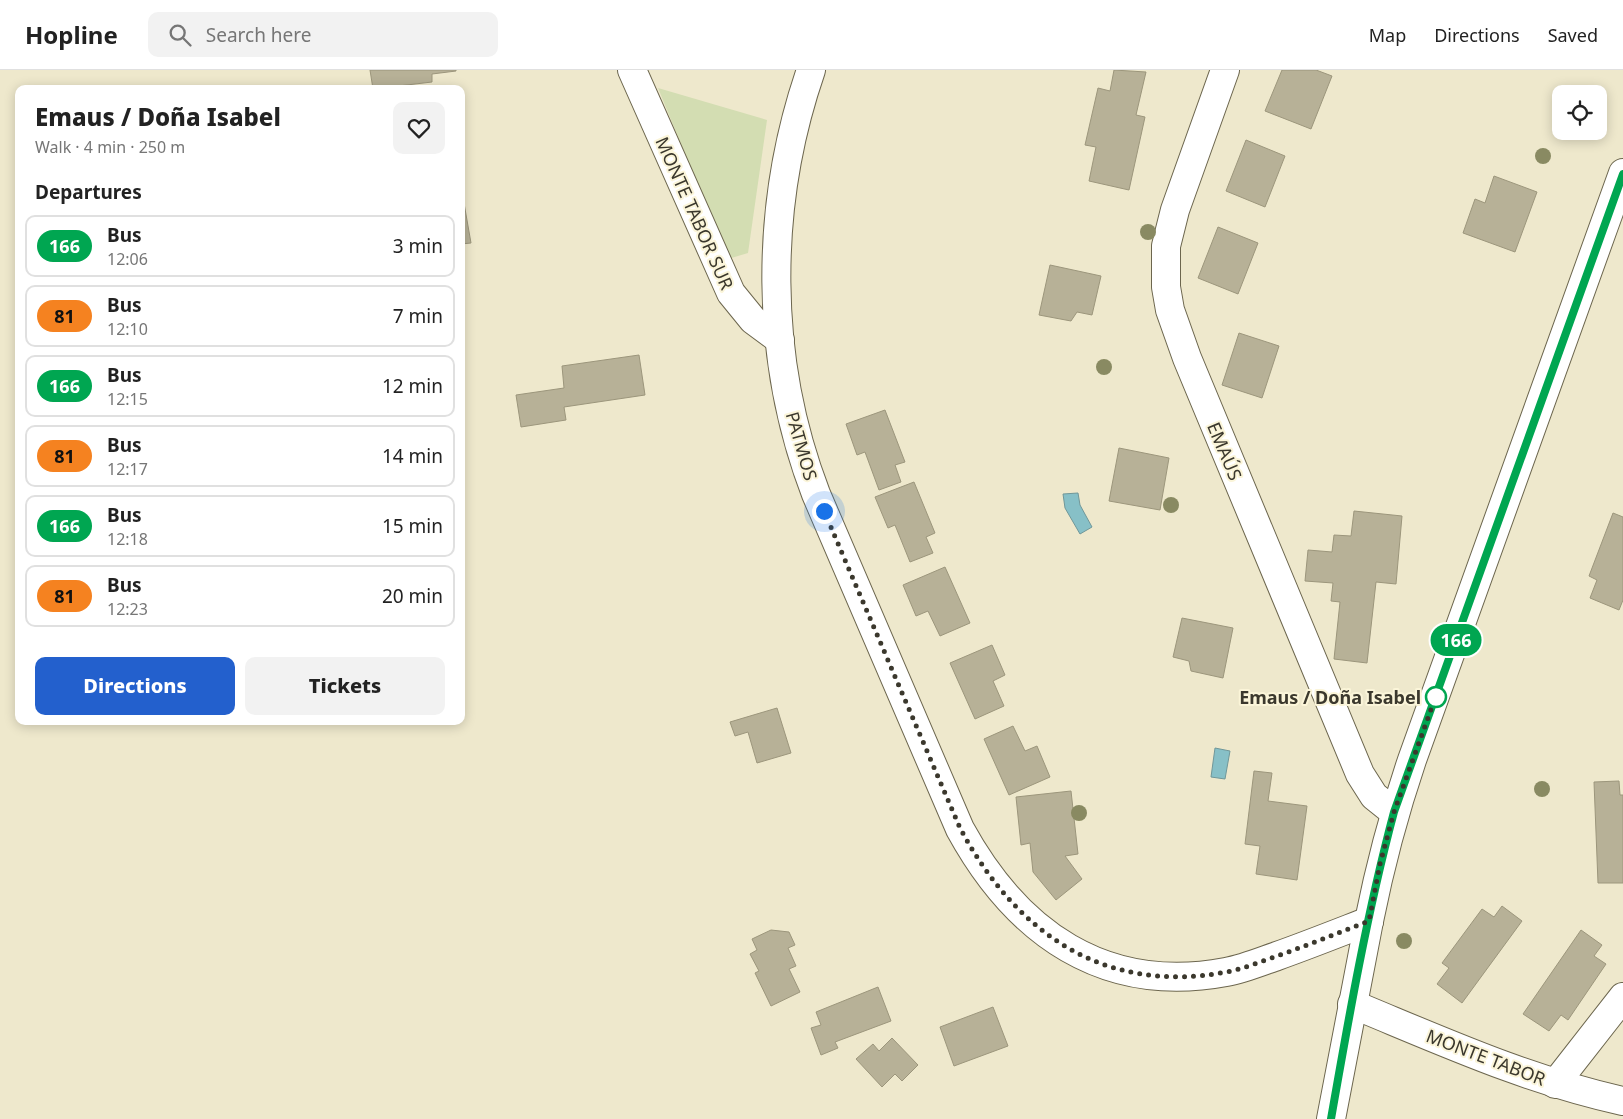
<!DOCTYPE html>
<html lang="en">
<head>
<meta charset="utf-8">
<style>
  :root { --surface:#fff; --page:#f2f2f2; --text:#222; --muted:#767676; --line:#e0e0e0; --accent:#2360cd }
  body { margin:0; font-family:"Noto Sans",sans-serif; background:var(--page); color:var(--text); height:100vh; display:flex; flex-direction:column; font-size:19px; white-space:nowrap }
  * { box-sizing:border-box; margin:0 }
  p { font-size:16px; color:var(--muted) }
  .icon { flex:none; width:28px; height:28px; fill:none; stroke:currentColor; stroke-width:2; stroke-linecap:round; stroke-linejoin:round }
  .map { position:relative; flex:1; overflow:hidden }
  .side { position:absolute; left:15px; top:15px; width:450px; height:640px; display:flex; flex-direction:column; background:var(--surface); border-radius:10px; box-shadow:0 2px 12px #0003 }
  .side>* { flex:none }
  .badge { padding:0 10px; border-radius:16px; font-size:18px; line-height:32px }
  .fabs { position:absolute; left:1552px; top:15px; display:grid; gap:10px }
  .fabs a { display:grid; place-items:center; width:55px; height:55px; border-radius:10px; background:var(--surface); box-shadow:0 2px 12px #0003; font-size:25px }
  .you { position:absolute; width:25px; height:25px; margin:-12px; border:4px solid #fff; border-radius:50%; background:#1a73e8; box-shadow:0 0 0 8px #1a73e833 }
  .map>.badge { position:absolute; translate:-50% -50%; box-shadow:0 0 0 2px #fff }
  h2 { padding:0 20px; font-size:19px; line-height:45px }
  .round { display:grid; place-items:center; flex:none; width:52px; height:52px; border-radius:10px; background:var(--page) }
  .summary { display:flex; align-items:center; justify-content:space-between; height:85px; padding:0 20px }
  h1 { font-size:24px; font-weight:800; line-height:38px }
  .button { display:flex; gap:10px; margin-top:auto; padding:10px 20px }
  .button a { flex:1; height:58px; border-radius:10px; background:var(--accent); color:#fff; font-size:20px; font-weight:800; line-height:58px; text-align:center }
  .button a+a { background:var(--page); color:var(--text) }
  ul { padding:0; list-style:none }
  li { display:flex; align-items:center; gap:15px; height:62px; margin:0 10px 8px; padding:0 10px; border:2px solid var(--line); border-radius:10px }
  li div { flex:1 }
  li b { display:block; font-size:19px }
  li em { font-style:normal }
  li .badge { min-width:55px; font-weight:700; text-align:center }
  header { display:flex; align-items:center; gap:30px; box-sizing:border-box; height:70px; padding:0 25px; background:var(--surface); border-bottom:1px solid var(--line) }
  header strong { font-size:24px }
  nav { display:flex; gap:28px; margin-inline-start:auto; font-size:18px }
  .search { width:350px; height:45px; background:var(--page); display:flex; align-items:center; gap:12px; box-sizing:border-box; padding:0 18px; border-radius:10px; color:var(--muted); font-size:19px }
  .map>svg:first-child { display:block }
  .green { fill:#d3ddb2 }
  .water { fill:#87c0c7; stroke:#709799 }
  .building { fill:#b7b197; stroke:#9c967c }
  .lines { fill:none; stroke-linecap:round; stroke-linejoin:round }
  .street-casing { stroke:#6c664e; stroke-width:30 }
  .secondary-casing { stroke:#6c664e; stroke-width:30 }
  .street { stroke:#fff; stroke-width:28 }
  .secondary { stroke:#fff; stroke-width:28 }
  .tree { fill:#898a62 }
  .line-casing { stroke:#fff; stroke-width:11 }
  .line { stroke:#00a651; stroke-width:8 }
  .walk { stroke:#3b382d; stroke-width:5; stroke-dasharray:0 9 }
  .stop-dot { fill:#fff; stroke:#00a651; stroke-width:2.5 }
  .labels { text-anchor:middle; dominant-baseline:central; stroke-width:4; stroke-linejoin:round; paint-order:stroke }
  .street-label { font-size:18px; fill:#3b382d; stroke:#fbf5d9 }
  .stop-label { font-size:18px; font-weight:bold; fill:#3b382d; stroke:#fbf5d9; text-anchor:end }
</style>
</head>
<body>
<header>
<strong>Hopline</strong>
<div class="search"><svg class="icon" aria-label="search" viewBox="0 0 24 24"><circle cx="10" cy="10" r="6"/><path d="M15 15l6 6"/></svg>Search here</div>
<nav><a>Map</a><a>Directions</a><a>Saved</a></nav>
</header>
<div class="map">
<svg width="1623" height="1049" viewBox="0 0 1623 1049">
  <rect width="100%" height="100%" fill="#eee8cc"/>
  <!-- green -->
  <path class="green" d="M658,18L767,50L748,183L728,189Z"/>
  <!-- water -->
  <g class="water">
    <path d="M1078,423L1080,435L1092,457L1080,464L1065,438L1063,424Z"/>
    <path d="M1215,678L1230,681L1225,709L1211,707Z"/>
  </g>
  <!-- building -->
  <g class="building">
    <path d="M370,0H456V1L432,4V12L373,19Z"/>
    <path d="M1114,0L1146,2L1136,45L1145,47L1129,120L1089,111L1096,77L1085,75L1098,18L1110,21Z"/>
    <path d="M1282,0H1316L1332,6L1311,59L1265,41Z"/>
    <path d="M1246,70L1285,86L1265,137L1226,121Z"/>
    <path d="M1494,106L1537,122L1515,182L1463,163L1475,129L1485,133Z"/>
    <path d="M461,116L471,173L461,174Z"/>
    <path d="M1218,157L1258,173L1238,224L1198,208Z"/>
    <path d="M1050,195L1101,206L1092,245L1077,242L1071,251L1039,245Z"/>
    <path d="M1239,263L1279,276L1262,328L1222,315Z"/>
    <path d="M639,285L645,325L564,337L566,350L521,357L516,325L564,318L562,296Z"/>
    <path d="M885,340L905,392L895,395L901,412L879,420L865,382L857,385L846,354Z"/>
    <path d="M1119,378L1169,388L1160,440L1109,431Z"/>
    <path d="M914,412L935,463L926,467L933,483L910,492L895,455L888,458L875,427Z"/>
    <path d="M1354,441L1402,446L1396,514L1376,512L1367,593L1334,589L1340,532L1331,531L1333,513L1305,511L1308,480L1332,482L1334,465L1351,466Z"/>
    <path d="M1613,443L1623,447V530L1619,540L1590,528L1597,510L1589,506Z"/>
    <path d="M945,497L970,553L940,566L928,541L916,546L903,515Z"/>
    <path d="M1182,548L1233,558L1223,608L1191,601L1189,591L1173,587Z"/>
    <path d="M992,575L1005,605L993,611L1004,636L975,649L950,593Z"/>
    <path d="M777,638L791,683L757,693L748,662L735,666L730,652Z"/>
    <path d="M1013,656L1025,681L1037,676L1050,707L1009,725L984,669Z"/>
    <path d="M1254,701L1272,703L1268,731L1307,736L1297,810L1256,804L1260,776L1245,774Z"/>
    <path d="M1619,711L1620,725H1623V813H1598L1594,712Z"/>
    <path d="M1071,721L1078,784L1065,786L1082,809L1056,830L1033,802L1030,773L1021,775L1016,727Z"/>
    <path d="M1502,836L1522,851L1462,933L1437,914L1449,898L1442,893L1482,839L1494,847Z"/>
    <path d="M771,860L789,862L795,875L788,878L796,896L789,899L800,922L771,936L755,903L759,901L750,884L757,880L752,869Z"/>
    <path d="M1581,860L1602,875L1594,886L1606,894L1568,950L1561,945L1549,961L1523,944Z"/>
    <path d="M878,917L891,951L835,972L838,978L821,985L811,958L821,955L816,942Z"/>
    <path d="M993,937L1008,976L954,996L940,957Z"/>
    <path d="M892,968L918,995L902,1011L895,1004L882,1017L856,989L873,974L879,981Z"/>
  </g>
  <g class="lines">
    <!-- street casing -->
    <g class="street-casing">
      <g id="street">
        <path d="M632,0L731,223L753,250L780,270"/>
        <path d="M811,0C764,136 764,289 816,424L960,759C1017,863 1104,925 1226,902C1243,899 1260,892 1277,886C1308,875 1338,863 1369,851"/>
        <path d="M1225,0L1175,140L1166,176V217L1170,240L1187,288L1360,704L1374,726L1394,742"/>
        <path d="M1352,934C1442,971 1527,1010 1623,1031"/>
        <path d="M1555,1014L1623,927"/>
        <path d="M1331,1049L1369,851"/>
      </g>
    </g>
    <!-- secondary casing -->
    <g class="secondary-casing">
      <path id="secondary" d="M1369,851C1380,796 1394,743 1412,690L1623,103"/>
    </g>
    <!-- street -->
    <use href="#street" class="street"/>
    <!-- secondary -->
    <use href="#secondary" class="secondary"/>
  </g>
  <!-- trees -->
  <g class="tree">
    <circle cx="1543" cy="86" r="8"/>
    <circle cx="1148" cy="162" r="8"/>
    <circle cx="1104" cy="297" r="8"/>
    <circle cx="1171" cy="435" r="8"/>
    <circle cx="1542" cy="719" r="8"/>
    <circle cx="1079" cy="743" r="8"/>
    <circle cx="1404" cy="871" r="8"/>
  </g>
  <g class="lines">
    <!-- line casing -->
    <g class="line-casing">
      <path id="line" d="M1331,1049C1349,946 1367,843 1394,742L1623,104"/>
    </g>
    <!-- line -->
    <use href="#line" class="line"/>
    <!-- walk -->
    <path class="walk" d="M824,441L960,758C1016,863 1104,925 1226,902C1243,899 1260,892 1277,886C1308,875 1338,863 1369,851L1380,794L1394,742L1438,620L1436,627"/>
  </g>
  <!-- markers -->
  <circle class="stop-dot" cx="1436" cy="627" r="10"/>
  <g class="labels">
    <!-- street labels -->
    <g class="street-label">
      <text transform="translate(695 143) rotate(66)">MONTE TABOR SUR</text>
      <text transform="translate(802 376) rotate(74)">PATMOS</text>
      <text transform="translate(1225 381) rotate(67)">EMAÚS</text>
      <text transform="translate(1486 987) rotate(21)">MONTE TABOR</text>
    </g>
    <!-- stop labels -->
    <g class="stop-label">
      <text x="1421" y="627">Emaus / Doña Isabel</text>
    </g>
  </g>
</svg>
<div class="fabs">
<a><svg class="icon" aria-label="locate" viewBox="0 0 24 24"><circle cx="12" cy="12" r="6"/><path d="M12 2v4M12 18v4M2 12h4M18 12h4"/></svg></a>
</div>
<div class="you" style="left:824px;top:441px"></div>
<b class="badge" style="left:1456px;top:570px;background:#00a651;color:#fff">166</b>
<section class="side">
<div class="summary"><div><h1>Emaus / Doña Isabel</h1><p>Walk · 4 min · 250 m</p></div><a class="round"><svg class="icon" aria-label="heart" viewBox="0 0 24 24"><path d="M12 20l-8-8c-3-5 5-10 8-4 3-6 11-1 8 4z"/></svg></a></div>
<h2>Departures</h2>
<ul>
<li><span class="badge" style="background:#00a651;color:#fff">166</span><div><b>Bus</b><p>12:06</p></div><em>3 min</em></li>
<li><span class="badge" style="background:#f58220;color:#111">81</span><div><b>Bus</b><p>12:10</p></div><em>7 min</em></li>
<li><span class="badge" style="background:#00a651;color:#fff">166</span><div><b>Bus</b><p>12:15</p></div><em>12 min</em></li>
<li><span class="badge" style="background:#f58220;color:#111">81</span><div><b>Bus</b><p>12:17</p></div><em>14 min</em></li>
<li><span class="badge" style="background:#00a651;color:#fff">166</span><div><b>Bus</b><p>12:18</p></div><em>15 min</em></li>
<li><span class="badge" style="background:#f58220;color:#111">81</span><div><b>Bus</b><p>12:23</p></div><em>20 min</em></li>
</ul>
<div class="button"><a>Directions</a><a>Tickets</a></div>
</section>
</div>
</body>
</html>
